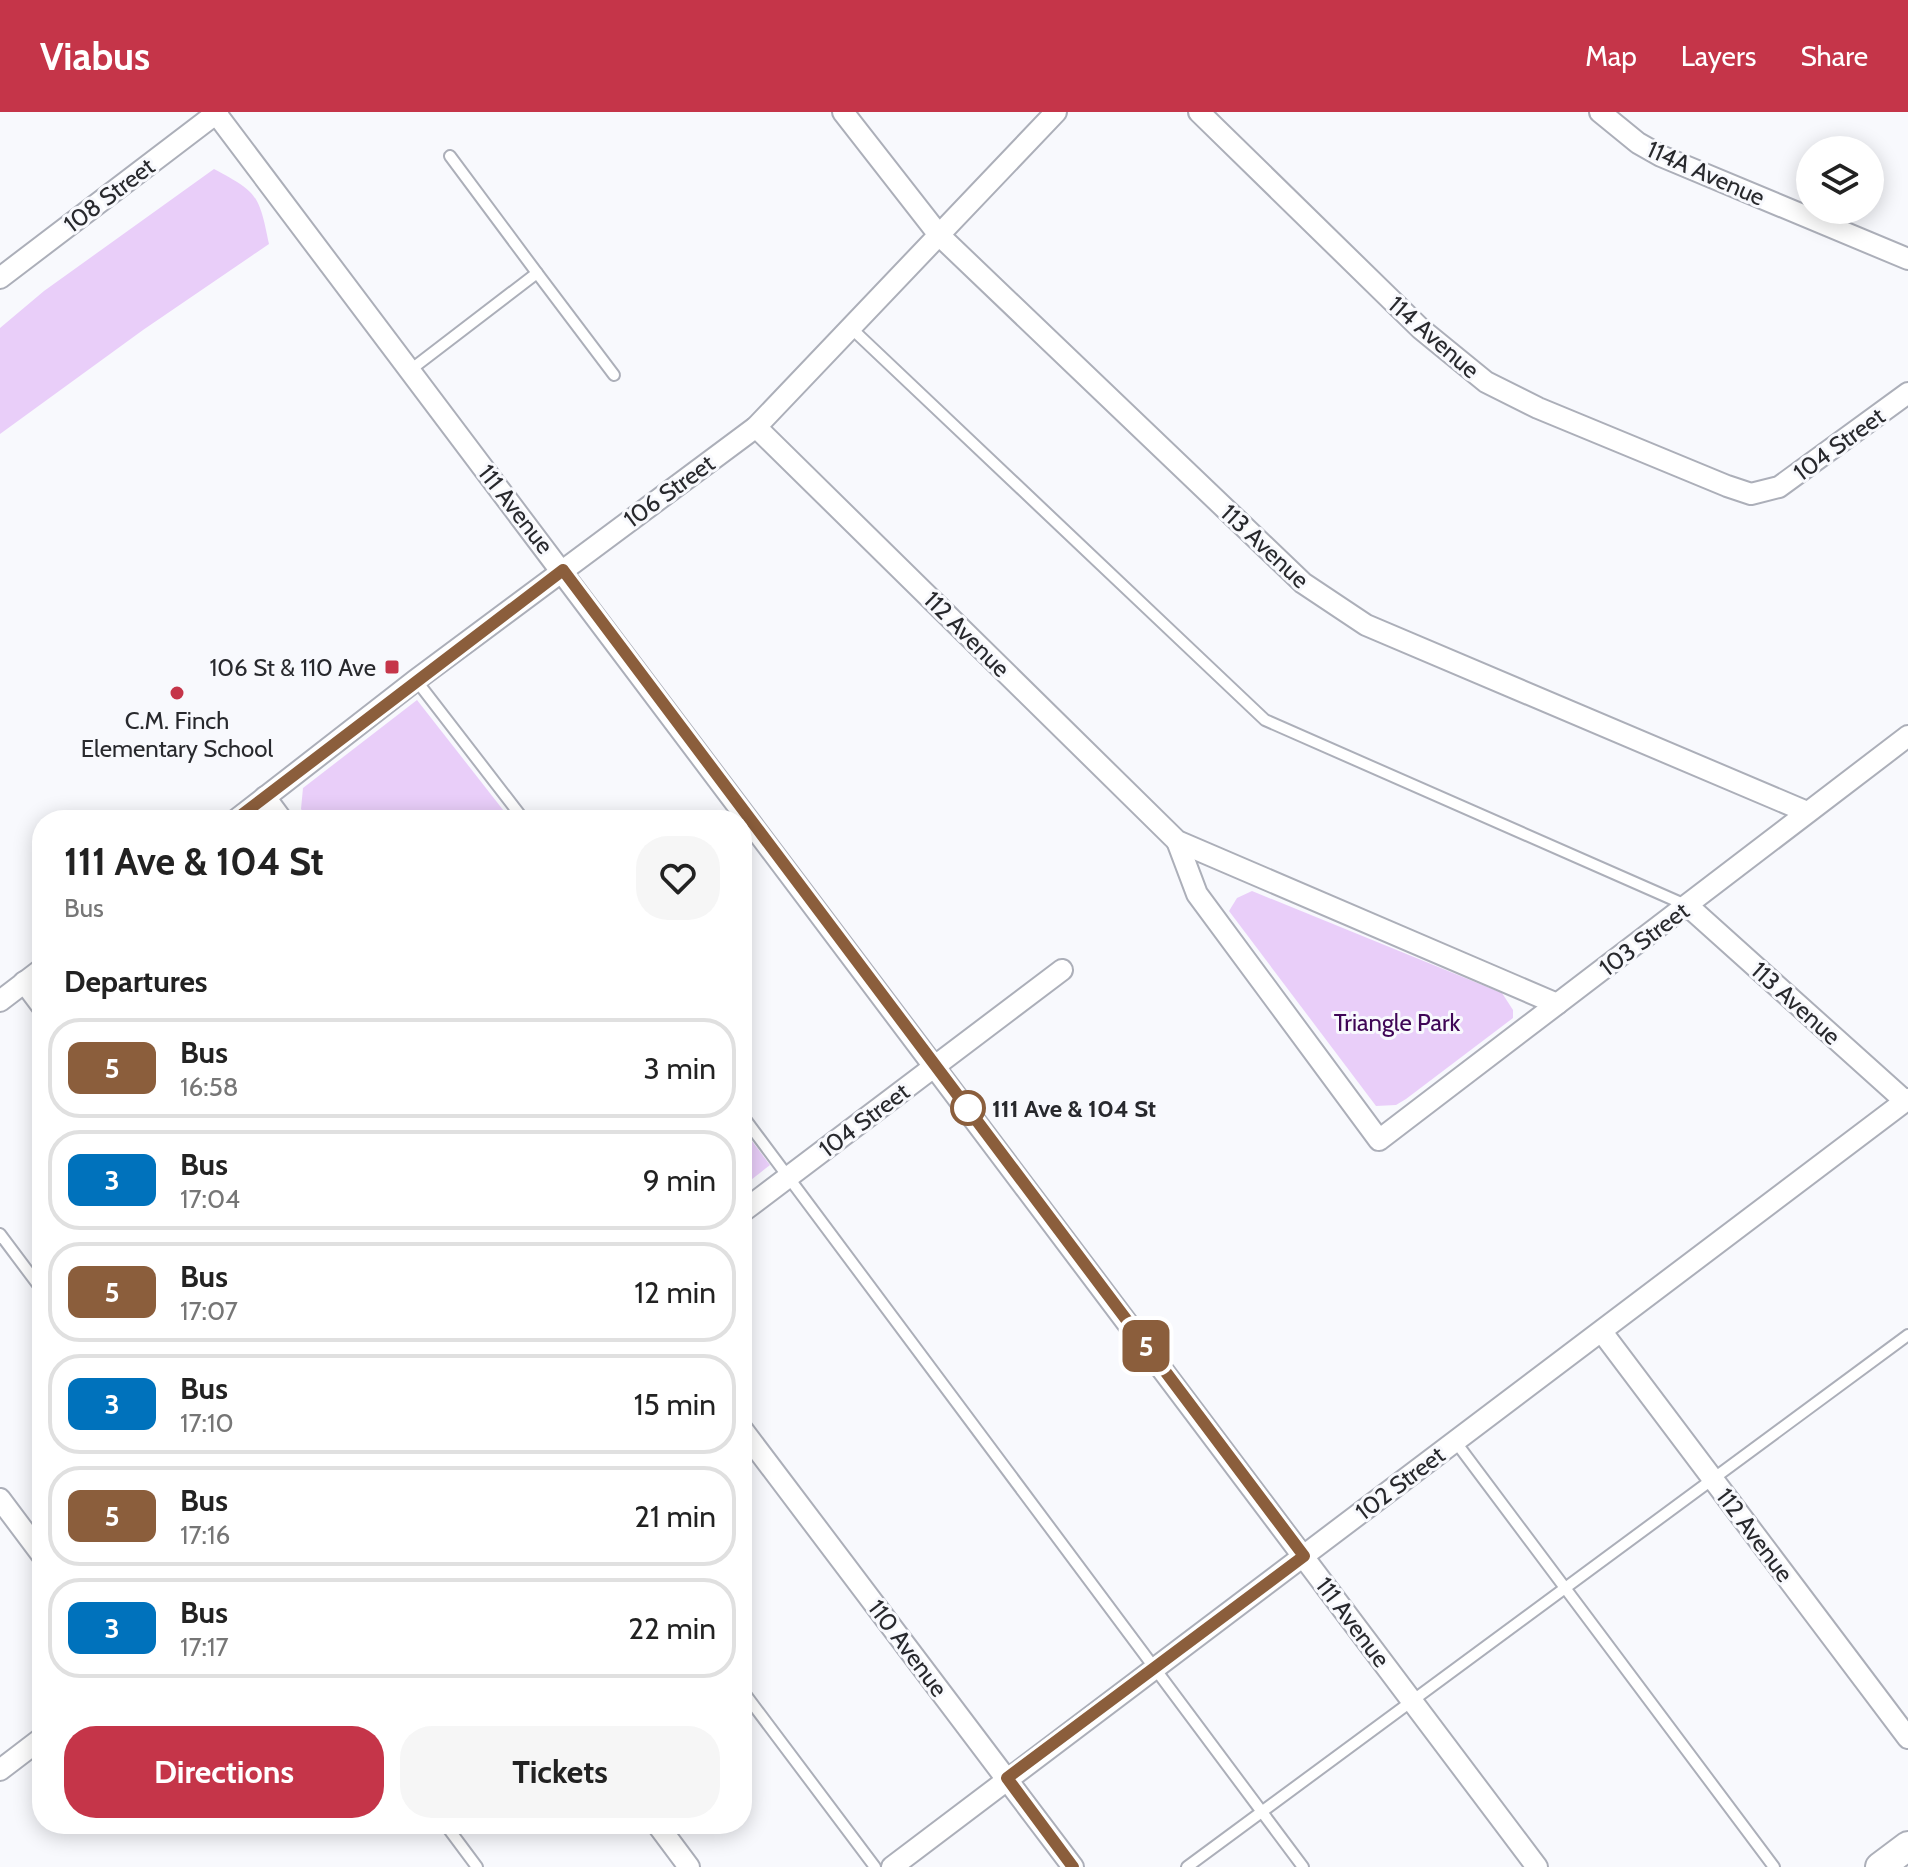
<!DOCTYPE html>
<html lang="en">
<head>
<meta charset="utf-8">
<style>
  :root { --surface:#fff; --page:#f6f6f6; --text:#222; --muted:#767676; --line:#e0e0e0; --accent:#c53549 }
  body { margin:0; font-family:Cabin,sans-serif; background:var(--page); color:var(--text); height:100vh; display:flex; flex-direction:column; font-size:30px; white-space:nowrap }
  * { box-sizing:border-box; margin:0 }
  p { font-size:26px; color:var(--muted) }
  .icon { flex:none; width:44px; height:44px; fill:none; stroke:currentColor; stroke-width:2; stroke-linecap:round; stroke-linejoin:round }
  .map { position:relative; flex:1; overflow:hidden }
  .drawer { position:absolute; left:32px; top:698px; width:720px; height:1024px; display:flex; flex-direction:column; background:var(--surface); border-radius:32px; box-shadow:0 4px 20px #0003 }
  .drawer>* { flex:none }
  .badge { padding:0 16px; border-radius:12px; font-size:28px; line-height:52px }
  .buttons { position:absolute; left:1796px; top:24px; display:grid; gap:16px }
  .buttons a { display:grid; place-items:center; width:88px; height:88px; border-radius:50%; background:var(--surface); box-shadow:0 4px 20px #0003; font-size:40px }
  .map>.badge { position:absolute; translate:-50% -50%; box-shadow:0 0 0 4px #fff }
  h2 { padding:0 32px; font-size:30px; line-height:72px }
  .round { display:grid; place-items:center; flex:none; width:84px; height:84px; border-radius:32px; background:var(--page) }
  .headline { display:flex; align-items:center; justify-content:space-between; height:136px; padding:0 32px }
  h1 { font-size:38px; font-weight:700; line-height:60px }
  .primary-button { display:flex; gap:16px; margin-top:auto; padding:16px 32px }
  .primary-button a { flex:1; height:92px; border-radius:32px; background:var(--accent); color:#fff; font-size:32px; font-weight:700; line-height:92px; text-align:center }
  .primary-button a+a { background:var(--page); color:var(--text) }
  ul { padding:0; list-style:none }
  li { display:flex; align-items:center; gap:24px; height:100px; margin:0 16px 12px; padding:0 16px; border:4px solid var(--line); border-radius:32px }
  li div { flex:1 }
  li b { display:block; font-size:30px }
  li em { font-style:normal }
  li .badge { min-width:88px; font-weight:700; text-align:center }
  header { display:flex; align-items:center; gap:48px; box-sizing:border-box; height:112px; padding:0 40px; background:var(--accent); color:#fff }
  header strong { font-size:38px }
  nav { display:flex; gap:44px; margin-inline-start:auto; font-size:28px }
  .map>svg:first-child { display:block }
  .green { fill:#e9cef9 }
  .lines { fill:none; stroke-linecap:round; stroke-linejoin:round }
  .service-casing { stroke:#acafb9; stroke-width:14 }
  .minor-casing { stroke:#acafb9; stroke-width:24 }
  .secondary-casing { stroke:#acafb9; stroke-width:32 }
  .service { stroke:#fff; stroke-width:10 }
  .minor { stroke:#fff; stroke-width:20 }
  .secondary { stroke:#fff; stroke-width:28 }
  .line-casing { stroke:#fff; stroke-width:18 }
  .line { stroke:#8b5e3c; stroke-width:12 }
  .poi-dot { fill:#c53549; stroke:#f8f9fd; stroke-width:3 }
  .stop-dot { fill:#fff; stroke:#8b5e3c; stroke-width:4 }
  .labels { text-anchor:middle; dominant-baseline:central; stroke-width:6; stroke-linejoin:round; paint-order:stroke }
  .street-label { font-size:24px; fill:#28292d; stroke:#f8f9fd }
  .poi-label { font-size:24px; fill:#28292d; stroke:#f8f9fd; text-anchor:end }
  .park-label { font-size:24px; fill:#3f0656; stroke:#f8f9fd }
  .stop-label { font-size:24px; font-weight:bold; fill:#28292d; stroke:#f8f9fd; text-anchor:start }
</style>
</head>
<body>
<header>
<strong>Viabus</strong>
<nav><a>Map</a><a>Layers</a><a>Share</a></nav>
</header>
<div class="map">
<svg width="1908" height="1755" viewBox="0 0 1908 1755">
  <rect width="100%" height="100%" fill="#f8f9fd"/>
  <!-- green -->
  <g class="green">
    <path d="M214,57C257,80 259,82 269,132L143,218L0,322V216L44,179Z"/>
    <path d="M417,588L511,708H308L301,697L303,676Z"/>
    <path d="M1252,779L1502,881L1513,898V906L1406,987L1396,993L1376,994L1229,799L1237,786Z"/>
    <path d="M742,1016L770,1053L742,1075Z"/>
  </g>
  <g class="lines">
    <!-- service casing -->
    <g class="service-casing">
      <g id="service">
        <path d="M537,161L614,263"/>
        <path d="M850,215L1265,608L1688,794"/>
        <path d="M409,259L537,161L450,44"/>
        <path d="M416,568L524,708"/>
        <path d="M742,1003L1303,1755"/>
        <path d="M0,1122L42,1178"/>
        <path d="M1455,1329L1774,1755"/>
        <path d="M742,1578L875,1755"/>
        <path d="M445,1712L477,1755"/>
        <path d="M1187,1755L1908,1223"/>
      </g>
    </g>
    <!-- minor casing -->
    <g class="minor-casing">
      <g id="minor">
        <path d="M215,0L1537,1755"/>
        <path d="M843,0L939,123L1303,471L1366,513L1807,700"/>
        <path d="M1199,0L1421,217L1486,270L1538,296L1727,374L1751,382L1779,375L1908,281"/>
        <path d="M1600,0L1638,31L1661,44L1908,147"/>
        <path d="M0,166L218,0"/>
        <path d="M756,315L1177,729L1557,892"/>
        <path d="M265,685L282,708"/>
        <path d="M236,708L416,568L756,315L1056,0"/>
        <path d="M1177,729L1197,782L1379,1028L1908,624"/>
        <path d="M1688,794L1905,989"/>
        <path d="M24,870L42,894"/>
        <path d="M0,889L42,857"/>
        <path d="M742,1100L1062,858"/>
        <path d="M1602,1220L1908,1626"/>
        <path d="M742,1317L1073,1755"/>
        <path d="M0,1387L42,1443"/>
        <path d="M0,1658L42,1626"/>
        <path d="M657,1712L689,1755"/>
        <path d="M892,1755L1908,987"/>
      </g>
    </g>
    <!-- secondary casing -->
    <g class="secondary-casing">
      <path id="secondary" d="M1880,1755L1908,1734"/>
    </g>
    <!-- service -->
    <use href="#service" class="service"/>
    <!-- minor -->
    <use href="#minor" class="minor"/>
    <!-- secondary -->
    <use href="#secondary" class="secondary"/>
  </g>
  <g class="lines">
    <!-- line casing -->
    <g class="line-casing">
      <path id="line" d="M235,708L563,458L1304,1444L1007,1666L1073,1755"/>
    </g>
    <!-- line -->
    <use href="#line" class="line"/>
  </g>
  <!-- markers -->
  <g class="poi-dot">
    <rect x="384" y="547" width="16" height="16" rx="4"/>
    <circle cx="177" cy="581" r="8"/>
  </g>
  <circle class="stop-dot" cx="968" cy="996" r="16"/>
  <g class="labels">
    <!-- street labels -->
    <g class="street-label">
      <text transform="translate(1706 61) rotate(24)">114A Avenue</text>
      <text transform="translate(109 83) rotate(-37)">108 Street</text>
      <text transform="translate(1434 225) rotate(41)">114 Avenue</text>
      <text transform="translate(1839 332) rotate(-36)">104 Street</text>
      <text transform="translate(669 379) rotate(-36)">106 Street</text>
      <text transform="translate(516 397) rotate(52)">111 Avenue</text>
      <text transform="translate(1265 434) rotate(43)">113 Avenue</text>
      <text transform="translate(967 522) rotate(45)">112 Avenue</text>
      <text transform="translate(1644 827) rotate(-37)">103 Street</text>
      <text transform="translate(1796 891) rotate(42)">113 Avenue</text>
      <text transform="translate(864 1008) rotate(-37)">104 Street</text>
      <text transform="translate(1400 1371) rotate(-37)">102 Street</text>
      <text transform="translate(1755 1423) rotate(53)">112 Avenue</text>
      <text transform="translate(1353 1510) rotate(53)">111 Avenue</text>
      <text transform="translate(908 1536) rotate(53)">110 Avenue</text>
    </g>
    <!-- poi labels -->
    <g class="poi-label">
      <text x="376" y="555">106 St &amp; 110 Ave</text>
      <text x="177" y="608" text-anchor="middle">C.M. Finch<tspan x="177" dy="28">Elementary School</tspan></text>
    </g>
    <!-- park labels -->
    <g class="park-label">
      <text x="1397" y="910">Triangle Park</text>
    </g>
    <!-- stop labels -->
    <g class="stop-label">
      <text x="992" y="996">111 Ave &amp; 104 St</text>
    </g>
  </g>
</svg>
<div class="buttons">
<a><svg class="icon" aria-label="layers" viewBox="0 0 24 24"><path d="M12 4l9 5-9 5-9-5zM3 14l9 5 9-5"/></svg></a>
</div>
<b class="badge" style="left:1146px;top:1234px;background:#8b5e3c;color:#fff">5</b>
<section class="drawer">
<div class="headline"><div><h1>111 Ave &amp; 104 St</h1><p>Bus</p></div><a class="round"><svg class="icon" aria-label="heart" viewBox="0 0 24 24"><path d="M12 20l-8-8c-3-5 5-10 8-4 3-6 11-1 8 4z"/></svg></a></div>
<h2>Departures</h2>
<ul>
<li><span class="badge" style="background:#8b5e3c;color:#fff">5</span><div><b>Bus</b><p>16:58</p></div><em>3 min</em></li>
<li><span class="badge" style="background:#0072bc;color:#fff">3</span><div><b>Bus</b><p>17:04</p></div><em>9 min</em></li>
<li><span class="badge" style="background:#8b5e3c;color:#fff">5</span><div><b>Bus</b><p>17:07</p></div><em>12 min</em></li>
<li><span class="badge" style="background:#0072bc;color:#fff">3</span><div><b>Bus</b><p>17:10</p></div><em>15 min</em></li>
<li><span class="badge" style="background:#8b5e3c;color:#fff">5</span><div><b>Bus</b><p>17:16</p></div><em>21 min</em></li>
<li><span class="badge" style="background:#0072bc;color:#fff">3</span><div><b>Bus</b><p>17:17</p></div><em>22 min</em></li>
</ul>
<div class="primary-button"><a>Directions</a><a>Tickets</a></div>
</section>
</div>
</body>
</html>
